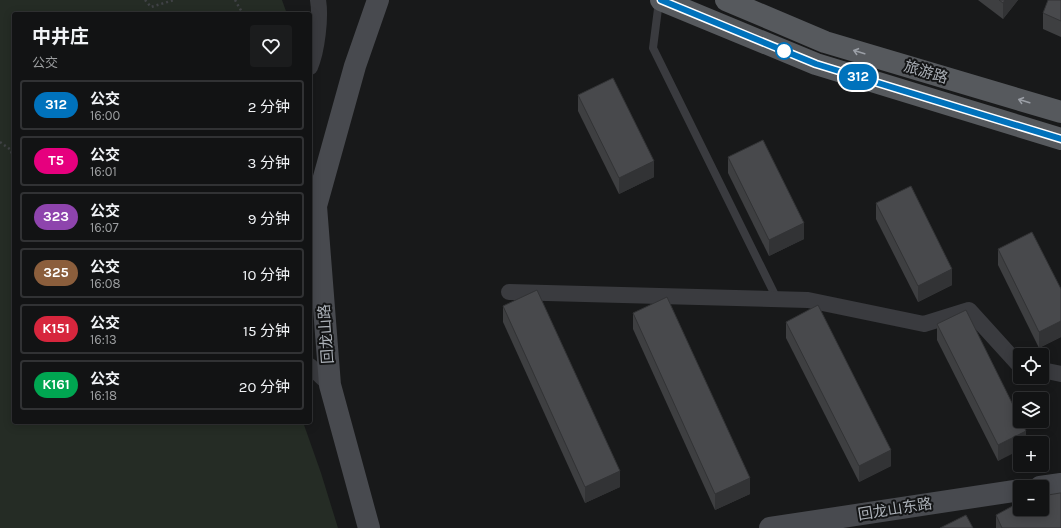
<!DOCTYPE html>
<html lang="zh">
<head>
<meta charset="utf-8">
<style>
  :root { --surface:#121314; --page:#1b1c1d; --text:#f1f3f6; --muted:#9c9ea0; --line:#313234 }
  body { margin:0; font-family:Karla,"Noto Sans SC",sans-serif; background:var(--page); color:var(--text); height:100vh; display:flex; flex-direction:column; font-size:15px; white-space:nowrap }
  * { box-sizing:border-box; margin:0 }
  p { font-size:13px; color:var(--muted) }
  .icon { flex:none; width:22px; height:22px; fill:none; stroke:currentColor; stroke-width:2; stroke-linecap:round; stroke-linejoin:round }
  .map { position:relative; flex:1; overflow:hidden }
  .sheet { position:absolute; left:12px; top:12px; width:300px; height:412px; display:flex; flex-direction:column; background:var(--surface); border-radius:4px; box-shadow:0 2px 10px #0003,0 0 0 1px var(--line) }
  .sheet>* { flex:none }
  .badge { padding:0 8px; border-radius:13px; font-size:14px; line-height:26px }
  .tools { position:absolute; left:1013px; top:348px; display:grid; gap:8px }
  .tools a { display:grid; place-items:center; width:36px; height:36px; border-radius:4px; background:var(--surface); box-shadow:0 2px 10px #0003,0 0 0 1px var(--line); font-size:20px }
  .map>.badge { position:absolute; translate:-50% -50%; box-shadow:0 0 0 2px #fff }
  .round { display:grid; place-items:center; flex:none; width:42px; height:42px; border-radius:4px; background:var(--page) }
  .overview { display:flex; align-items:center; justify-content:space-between; height:68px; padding:0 20px }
  h1 { font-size:19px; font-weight:700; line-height:30px }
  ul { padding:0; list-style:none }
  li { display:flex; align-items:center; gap:12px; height:50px; margin:0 8px 6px; padding:0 12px; border:2px solid var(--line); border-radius:4px }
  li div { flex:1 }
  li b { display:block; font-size:15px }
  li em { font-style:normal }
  li .badge { min-width:44px; font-weight:700; text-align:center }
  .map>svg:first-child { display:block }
  .green { fill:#252c25 }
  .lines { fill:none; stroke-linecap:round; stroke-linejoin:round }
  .path { stroke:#404246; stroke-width:2.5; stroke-dasharray:2 3; stroke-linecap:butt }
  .lane { stroke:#3a3b3f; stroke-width:8 }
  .street { stroke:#3a3b3f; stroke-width:16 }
  .secondary { stroke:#484a4f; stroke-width:22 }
  .primary { stroke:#56595d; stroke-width:22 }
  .wall { fill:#3e3f41 }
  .shaded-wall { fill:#323335 }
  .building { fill:#48494c; stroke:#323335 }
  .oneway { stroke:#9b9fa6 }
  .line-casing { stroke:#fff; stroke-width:9 }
  .line { stroke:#0072bc; stroke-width:6 }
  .stop-dot { fill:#fff; stroke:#0072bc; stroke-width:2 }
  .labels { text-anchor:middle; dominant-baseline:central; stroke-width:4; stroke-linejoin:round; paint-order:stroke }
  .street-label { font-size:15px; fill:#acb1b8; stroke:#131415 }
</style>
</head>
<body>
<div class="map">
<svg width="1061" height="528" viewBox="0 0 1061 528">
  <rect width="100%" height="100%" fill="#18191a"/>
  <!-- green -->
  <path class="green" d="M0,0H282L287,14H14V422H303L321,473L338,528H0Z"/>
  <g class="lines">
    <!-- path -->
    <g class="path">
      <path d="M145,0L151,7L174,0"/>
      <path d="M235,0L243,14"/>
      <path d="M0,142L11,150L14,167"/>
    </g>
    <!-- lane -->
    <path class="lane" d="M659,1L653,48L777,299"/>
    <!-- street -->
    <g class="street">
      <path d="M310,67C317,51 321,17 318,0"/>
      <path d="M509,292L808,300L924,324L969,310L1020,366"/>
      <path d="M310,366L330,385"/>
      <path d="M1042,370L1061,374"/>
    </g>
    <!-- secondary -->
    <g class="secondary">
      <path d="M1040,487L1061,484"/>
      <path d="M369,528L330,385L316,206L355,66L378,0"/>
      <path d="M770,528L1020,490"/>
    </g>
    <!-- primary -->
    <g class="primary">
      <path d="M661,0L816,64L1061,139"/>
      <path d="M726,0L825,42L1061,112"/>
    </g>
  </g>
  <!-- wall -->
  <g class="wall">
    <path d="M978,0H1018L1003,19Z"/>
    <path d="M1061,0V37L1043,29V13Z"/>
    <path d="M578,95L654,177L619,194L578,111Z"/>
    <path d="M728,157L804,239L769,256L728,173Z"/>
    <path d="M876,203L952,285L918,302L876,219Z"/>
    <path d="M998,249L1061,289V337L1039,348L998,265Z"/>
    <path d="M503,306L620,487L585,503L503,322Z"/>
    <path d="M633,313L750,494L715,510L633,329Z"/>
    <path d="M786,322L891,466L859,482L786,338Z"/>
    <path d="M937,324L1026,443L998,461L937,340Z"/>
    <path d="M996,515L1061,528H996Z"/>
  </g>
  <!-- shaded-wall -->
  <g class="shaded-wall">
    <path d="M1005,0H1018L1003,19V3Z"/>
    <path d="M654,161V177L619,194V178Z"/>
    <path d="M804,223V239L769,256V240Z"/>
    <path d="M952,269V285L918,302V286Z"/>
    <path d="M1061,321V337L1039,348V332Z"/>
    <path d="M1026,431V443H1020V450L998,461V445Z"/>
    <path d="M891,450V466L859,482V466Z"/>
    <path d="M620,471V487L585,503V487Z"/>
    <path d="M750,478V494L715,510V494Z"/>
  </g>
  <!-- building -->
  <g class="building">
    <path d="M999,0H1005L1003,3Z"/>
    <path d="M1048,0H1061V21L1043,13Z"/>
    <path d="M613,78L654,161L619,178L578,95Z"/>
    <path d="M763,140L804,223L769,240L728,157Z"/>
    <path d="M911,186L952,269L918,286L876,203Z"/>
    <path d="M1032,232L1061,289V321L1039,332L998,249Z"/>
    <path d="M537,290L620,471L585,487L503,306Z"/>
    <path d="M667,297L750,478L715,494L633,313Z"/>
    <path d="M818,305L891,450L859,466L786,322Z"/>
    <path d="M966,310L1020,419V421H1021L1026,431L998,445L937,324Z"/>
    <path d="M1060,493H1061V528H1002L996,515L1020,502V509H1042V496Z"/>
    <path d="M966,515L973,528H940Z"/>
  </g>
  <!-- one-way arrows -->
  <defs><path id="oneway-shaft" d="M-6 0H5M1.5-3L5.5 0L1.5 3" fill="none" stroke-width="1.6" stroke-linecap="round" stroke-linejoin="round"/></defs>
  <g class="oneway">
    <use href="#oneway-shaft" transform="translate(859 52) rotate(-163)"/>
    <use href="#oneway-shaft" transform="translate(1024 101) rotate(-163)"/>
  </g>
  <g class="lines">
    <!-- line casing -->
    <g class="line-casing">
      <path id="line" d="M661,0L816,64L1061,139"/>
    </g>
    <!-- line -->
    <use href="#line" class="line"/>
  </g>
  <!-- markers -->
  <circle class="stop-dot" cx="784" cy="51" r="8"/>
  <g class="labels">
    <!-- street labels -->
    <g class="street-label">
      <text transform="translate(926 72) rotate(17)">旅游路</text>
      <text transform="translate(326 334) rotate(-94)">回龙山路</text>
      <text transform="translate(895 509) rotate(-9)">回龙山东路</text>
    </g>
  </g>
</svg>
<div class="tools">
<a><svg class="icon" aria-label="locate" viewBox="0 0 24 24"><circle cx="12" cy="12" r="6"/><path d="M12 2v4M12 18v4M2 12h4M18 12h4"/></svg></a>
<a><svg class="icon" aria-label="layers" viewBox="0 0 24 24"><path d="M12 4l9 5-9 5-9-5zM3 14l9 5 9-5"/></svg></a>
<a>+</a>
<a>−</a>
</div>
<b class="badge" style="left:858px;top:77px;background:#0072bc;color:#fff">312</b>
<section class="sheet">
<div class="overview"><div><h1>中井庄</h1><p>公交</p></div><a class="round"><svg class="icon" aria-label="heart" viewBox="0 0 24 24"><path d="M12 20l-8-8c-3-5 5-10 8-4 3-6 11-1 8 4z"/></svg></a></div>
<ul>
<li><span class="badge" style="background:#0072bc;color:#fff">312</span><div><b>公交</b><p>16:00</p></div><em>2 分钟</em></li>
<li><span class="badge" style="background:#e6007e;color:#fff">T5</span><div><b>公交</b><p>16:01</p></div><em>3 分钟</em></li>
<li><span class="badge" style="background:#8e44ad;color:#fff">323</span><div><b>公交</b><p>16:07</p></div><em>9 分钟</em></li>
<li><span class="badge" style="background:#8b5e3c;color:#fff">325</span><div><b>公交</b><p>16:08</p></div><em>10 分钟</em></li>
<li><span class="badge" style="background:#d7263d;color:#fff">K151</span><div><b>公交</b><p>16:13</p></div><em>15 分钟</em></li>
<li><span class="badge" style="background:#00a651;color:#fff">K161</span><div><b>公交</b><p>16:18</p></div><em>20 分钟</em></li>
</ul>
</section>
</div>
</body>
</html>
